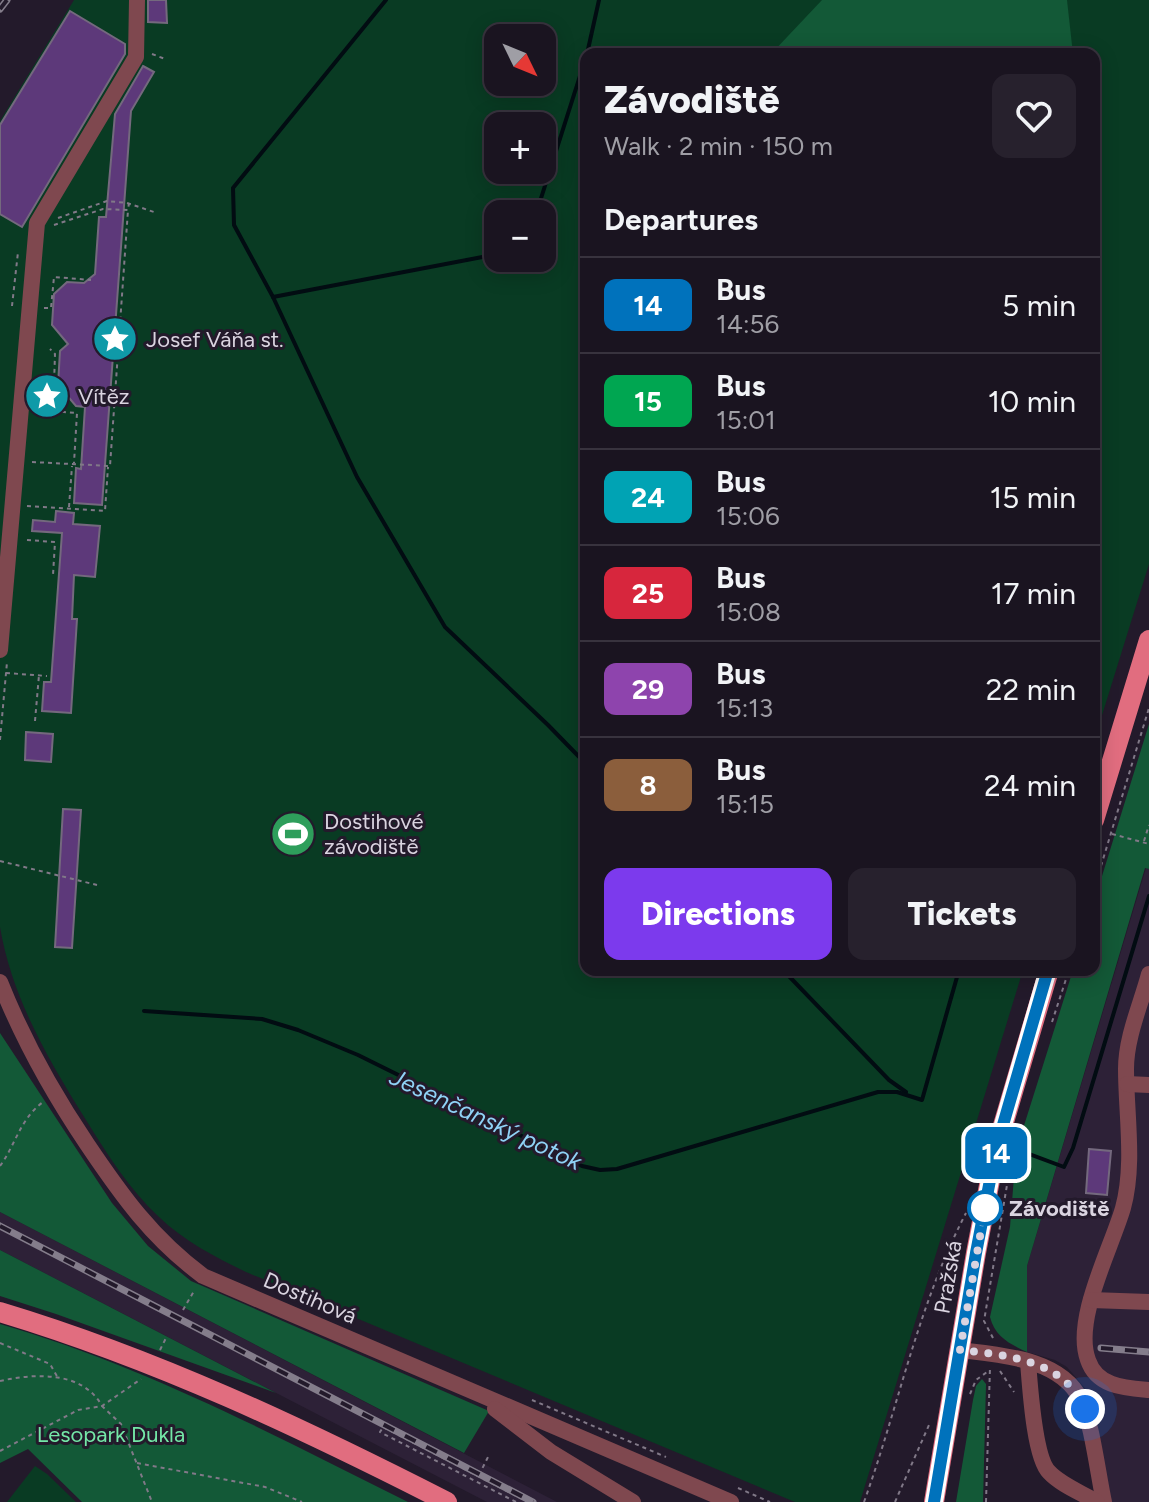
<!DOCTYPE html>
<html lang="en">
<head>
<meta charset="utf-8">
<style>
  :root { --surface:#1a1420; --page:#27212d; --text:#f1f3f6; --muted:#9f9ea5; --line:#38333e; --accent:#7c3aed }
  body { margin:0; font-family:Figtree,sans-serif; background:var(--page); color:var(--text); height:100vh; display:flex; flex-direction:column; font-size:30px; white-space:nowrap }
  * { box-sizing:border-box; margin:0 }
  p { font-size:26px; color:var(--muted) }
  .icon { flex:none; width:44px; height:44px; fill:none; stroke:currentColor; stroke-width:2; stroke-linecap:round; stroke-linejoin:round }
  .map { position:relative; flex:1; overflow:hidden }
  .side { position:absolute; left:580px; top:48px; width:520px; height:928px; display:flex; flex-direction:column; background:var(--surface); border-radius:16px; box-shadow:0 4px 20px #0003,0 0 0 2px var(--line) }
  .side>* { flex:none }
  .badge { padding:0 16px; border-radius:12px; font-size:28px; line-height:52px }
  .needle { width:52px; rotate:133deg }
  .controls { position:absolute; left:484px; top:24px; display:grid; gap:16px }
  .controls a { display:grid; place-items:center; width:72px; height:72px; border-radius:16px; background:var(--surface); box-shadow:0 4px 20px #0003,0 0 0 2px var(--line); font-size:40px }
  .you { position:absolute; width:40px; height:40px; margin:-20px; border:6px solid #fff; border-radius:50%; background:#1a73e8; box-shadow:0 0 0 12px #1a73e833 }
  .map>.badge { position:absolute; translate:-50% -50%; box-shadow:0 0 0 4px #fff }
  h2 { padding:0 24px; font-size:30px; line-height:72px }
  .round { display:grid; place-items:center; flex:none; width:84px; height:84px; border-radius:16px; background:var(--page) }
  .head { display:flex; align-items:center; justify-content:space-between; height:136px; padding:0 24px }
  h1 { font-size:38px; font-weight:800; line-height:60px }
  .action { display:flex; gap:16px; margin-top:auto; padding:16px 24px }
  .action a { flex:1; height:92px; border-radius:16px; background:var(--accent); color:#fff; font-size:32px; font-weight:800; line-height:92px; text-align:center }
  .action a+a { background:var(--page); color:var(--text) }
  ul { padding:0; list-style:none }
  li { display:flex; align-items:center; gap:24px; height:96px; padding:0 24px; border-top:2px solid var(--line) }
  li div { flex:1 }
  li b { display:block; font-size:30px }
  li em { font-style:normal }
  li .badge { min-width:88px; font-weight:700; text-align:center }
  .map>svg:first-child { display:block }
  .built { fill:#2d2137 }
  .green { fill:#093b23; fill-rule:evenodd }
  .forest { fill:#135937 }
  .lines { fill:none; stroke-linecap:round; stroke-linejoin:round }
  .stream { stroke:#020c12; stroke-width:4 }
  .building { fill:#5d397a; stroke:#74697e; stroke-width:2 }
  .path { stroke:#817988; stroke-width:2; stroke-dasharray:4 4; stroke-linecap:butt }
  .minor { stroke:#7f484f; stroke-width:16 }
  .major { stroke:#e16d7f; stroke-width:20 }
  .rail-casing { stroke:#847d8b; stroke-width:7 }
  .rail { stroke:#231a2b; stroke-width:4; stroke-dasharray:12; stroke-linecap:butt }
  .line-casing { stroke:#fff; stroke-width:18 }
  .line { stroke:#0072bc; stroke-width:12 }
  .walk { stroke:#dad4e0; stroke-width:8; stroke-dasharray:0 14.4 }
  .stop-dot { fill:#fff; stroke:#0072bc; stroke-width:4 }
  .labels { text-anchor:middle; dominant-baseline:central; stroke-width:6; stroke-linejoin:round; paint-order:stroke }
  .poi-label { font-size:22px; fill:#dad4e0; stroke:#231a2b; text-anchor:start }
  .stop-label { font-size:22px; font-weight:bold; fill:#dad4e0; stroke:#231a2b; text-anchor:start }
  .street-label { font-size:22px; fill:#dad4e0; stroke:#231a2b }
  .park-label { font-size:22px; fill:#74e7a7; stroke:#231a2b }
  .water-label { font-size:24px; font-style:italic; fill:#8fd2f5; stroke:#231a2b }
</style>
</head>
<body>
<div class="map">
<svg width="1149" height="1502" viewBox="0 0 1149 1502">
  <rect width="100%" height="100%" fill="#231a2b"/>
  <!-- built -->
  <g class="built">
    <path d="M1146,868L1149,869V1502H1110L1090,1394L1067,1367L1055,1360L1027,1352V1266Z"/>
    <path d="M0,1212L557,1502H487L0,1250Z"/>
  </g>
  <!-- green -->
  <g class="green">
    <path d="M74,0H1149V564L1094,741V54H586V970H1023L860,1502H795L246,1272C215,1257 184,1241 159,1217C129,1189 107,1154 86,1120C48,1059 12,998 0,927V121ZM498,38H542V82H498ZM498,126H542V170H498ZM498,214H542V258H498Z"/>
    <path d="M35,1466L47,1474L76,1502H7Z"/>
  </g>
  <!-- forest -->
  <g class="forest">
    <path d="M822,0H1067L1073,54H771Z"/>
    <path d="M1149,724V869L1145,868L1027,1266V1352C1010,1344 995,1337 990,1317L1010,1227L1016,1151L1073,970H1094V902Z"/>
    <path d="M0,1033L112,1203L148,1246L191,1281L489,1411L464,1453L0,1212Z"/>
    <path d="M0,1250L276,1393L56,1314L0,1296Z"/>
    <path d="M0,1324C144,1366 274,1435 408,1502H82L28,1449L0,1463Z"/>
    <path d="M982,1379L986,1384L983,1502H956L973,1400L976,1386Z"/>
  </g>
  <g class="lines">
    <!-- stream -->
    <g class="stream">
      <path d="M386,0L233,188L234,225L273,297L357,477L445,627L548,725L586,764"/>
      <path d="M587,54L599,0"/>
      <path d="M536,214L586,57"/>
      <path d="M273,297L498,254"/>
      <path d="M783,970L889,1080L906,1092"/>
      <path d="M144,1011L262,1019L298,1030L358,1055L582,1166L600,1170L617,1169L878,1092H897L922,1100L959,970"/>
      <path d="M1016,1149L1064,1167L1073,1148L1149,896"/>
    </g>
  </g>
  <!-- building -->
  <g class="building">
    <path d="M148,0H166L167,23L148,22Z"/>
    <path d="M70,11L125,44V54L22,227L0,214V125Z"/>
    <path d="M143,66L154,72L131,111L102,505L74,503L76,468L81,469L85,407L76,406L58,385L60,351L68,344L52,325L54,294L67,282L84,283L95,274L99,217H106L115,114Z"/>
    <path d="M56,511L74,513L73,524L100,526L95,577L74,575L72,619H77L71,713L42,711L44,682H51L62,533L32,531L33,520L55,522Z"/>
    <path d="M26,732L53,734L51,762L25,760Z"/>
    <path d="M63,809L81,810L72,948L55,947Z"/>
    <path d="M1089,1149L1111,1151L1107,1195L1086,1193Z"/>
  </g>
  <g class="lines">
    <!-- path -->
    <g class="path">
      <path d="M152,54L165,59"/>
      <path d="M58,218L107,201L127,203L157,213"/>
      <path d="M54,225L103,209L128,210L129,203"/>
      <path d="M12,306L18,252"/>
      <path d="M44,308H51L54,277L91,280"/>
      <path d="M38,410L77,413L74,463"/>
      <path d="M49,411L64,396L54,384L55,354L50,349"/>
      <path d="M32,462L110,466L128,210"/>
      <path d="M27,506L105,511L108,467"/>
      <path d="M69,507L72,466"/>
      <path d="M27,540L55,542L53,575"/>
      <path d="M6,673L47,676"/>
      <path d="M35,721L39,675"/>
      <path d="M0,740L7,662"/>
      <path d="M1112,834L1149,844"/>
      <path d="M1144,841L1149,825"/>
      <path d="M0,861L97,885"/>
      <path d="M1094,889L1149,708"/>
      <path d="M1052,1022L1069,970"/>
      <path d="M0,1166C16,1144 20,1119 43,1102"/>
      <path d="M183,1310L194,1291"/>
      <path d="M993,1338L984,1321L1007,1185"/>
      <path d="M0,1343L50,1364L58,1378"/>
      <path d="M160,1350L167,1336"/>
      <path d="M1000,1371L1014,1392"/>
      <path d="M0,1381C35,1373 83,1371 102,1406L141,1379"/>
      <path d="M970,1394L976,1380L987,1372"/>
      <path d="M532,1400L666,1457"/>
      <path d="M0,1451L78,1410L102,1406L121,1424L152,1502"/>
      <path d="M137,1463L265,1487L302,1502"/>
      <path d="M479,1475L489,1455"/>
      <path d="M738,1488L770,1502"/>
      <path d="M516,1502L380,1432L383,1427L528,1502"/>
      <path d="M864,1502C899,1405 918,1305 966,1213"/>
      <path d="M895,1502L929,1425"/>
      <path d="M986,1502L990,1367"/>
    </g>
    <!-- minor -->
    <g class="minor">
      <path d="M0,650L37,223L136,57L137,0"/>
      <path d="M1149,974C1141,1004 1126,1037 1126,1069C1126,1114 1135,1164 1123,1208C1111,1249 1073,1320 1088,1360C1097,1387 1125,1388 1149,1390"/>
      <path d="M0,982C23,1040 52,1092 87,1144C122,1196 152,1238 203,1276L731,1502"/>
      <path d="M1127,1084L1149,1085"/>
      <path d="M1091,1300L1149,1302"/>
      <path d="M960,1350C1000,1355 1061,1358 1081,1400C1092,1423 1098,1474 1104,1502"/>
      <path d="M1028,1362C1030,1385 1034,1457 1049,1472C1061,1485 1082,1493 1097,1502"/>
      <path d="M495,1409L551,1452L633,1502"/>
    </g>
    <!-- major -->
    <g class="major">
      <path d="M1094,820L1149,640"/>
      <path d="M0,1312C156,1359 302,1428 447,1502"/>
      <path d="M934,1502L976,1253L996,1149L1049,970"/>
    </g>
    <!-- rail casing -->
    <g class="rail-casing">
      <g id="rail">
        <path d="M0,9L7,0"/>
        <path d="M0,1226L533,1502"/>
        <path d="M1101,1348L1149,1352"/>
      </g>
    </g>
    <!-- rail -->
    <use href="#rail" class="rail"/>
  </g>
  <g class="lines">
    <!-- line casing -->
    <g class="line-casing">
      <path id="line" d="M934,1502L976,1253L996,1149L1048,970"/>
    </g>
    <!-- line -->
    <use href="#line" class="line"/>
    <!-- walk -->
    <path class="walk" d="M985,1208L960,1350C1007,1355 1064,1360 1085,1409"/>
  </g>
  <!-- icons -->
  <defs>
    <g id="sight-disc" transform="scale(2.3)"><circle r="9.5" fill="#0f9aa8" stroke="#231a2b"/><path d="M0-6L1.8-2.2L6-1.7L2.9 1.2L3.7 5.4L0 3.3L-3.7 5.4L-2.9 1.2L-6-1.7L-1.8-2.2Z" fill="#fff"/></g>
    <g id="stadium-disc" transform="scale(2.3)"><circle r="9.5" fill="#2e9e5b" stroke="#231a2b"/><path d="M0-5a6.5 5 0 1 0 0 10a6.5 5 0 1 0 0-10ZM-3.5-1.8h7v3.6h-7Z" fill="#fff"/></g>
  </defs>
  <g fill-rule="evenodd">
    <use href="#sight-disc" x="115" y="339"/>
    <use href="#sight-disc" x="47" y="396"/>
    <use href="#stadium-disc" x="293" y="834"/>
  </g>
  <!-- markers -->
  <circle class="stop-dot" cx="985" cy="1208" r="16"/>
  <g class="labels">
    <!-- poi labels -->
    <g class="poi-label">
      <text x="146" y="339">Josef Váňa st.</text>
      <text x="78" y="396">Vítěz</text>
      <text x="324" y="821">Dostihové<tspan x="324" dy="25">závodiště</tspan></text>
    </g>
    <!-- stop labels -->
    <g class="stop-label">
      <text x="1009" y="1208">Závodiště</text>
    </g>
    <!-- street labels -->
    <g class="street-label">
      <text transform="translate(948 1277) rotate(-80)">Pražská</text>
      <text transform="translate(310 1298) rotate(23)">Dostihová</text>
    </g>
    <!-- park labels -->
    <g class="park-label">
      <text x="111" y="1434">Lesopark Dukla</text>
    </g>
    <!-- water labels -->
    <g class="water-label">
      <text transform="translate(486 1119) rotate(25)">Jesenčanský potok</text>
    </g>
  </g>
</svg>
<div class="controls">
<a><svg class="needle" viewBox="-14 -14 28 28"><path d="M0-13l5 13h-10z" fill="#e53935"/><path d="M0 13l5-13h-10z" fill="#9f9ea5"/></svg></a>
<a>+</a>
<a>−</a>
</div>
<div class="you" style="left:1085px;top:1409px"></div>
<b class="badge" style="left:996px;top:1153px;background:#0072bc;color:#fff">14</b>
<section class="side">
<div class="head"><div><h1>Závodiště</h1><p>Walk · 2 min · 150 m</p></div><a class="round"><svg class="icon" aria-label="heart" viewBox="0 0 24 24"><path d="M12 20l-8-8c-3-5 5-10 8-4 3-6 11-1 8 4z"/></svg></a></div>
<h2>Departures</h2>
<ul>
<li><span class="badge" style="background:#0072bc;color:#fff">14</span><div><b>Bus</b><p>14:56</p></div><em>5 min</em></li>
<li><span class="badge" style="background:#00a651;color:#fff">15</span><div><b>Bus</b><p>15:01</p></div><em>10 min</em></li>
<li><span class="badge" style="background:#00a3b4;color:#fff">24</span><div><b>Bus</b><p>15:06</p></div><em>15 min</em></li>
<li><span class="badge" style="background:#d7263d;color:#fff">25</span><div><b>Bus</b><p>15:08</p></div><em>17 min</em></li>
<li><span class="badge" style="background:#8e44ad;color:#fff">29</span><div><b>Bus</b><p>15:13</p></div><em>22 min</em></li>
<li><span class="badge" style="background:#8b5e3c;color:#fff">8</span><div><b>Bus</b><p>15:15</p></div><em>24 min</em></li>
</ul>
<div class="action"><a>Directions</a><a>Tickets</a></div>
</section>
</div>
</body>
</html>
